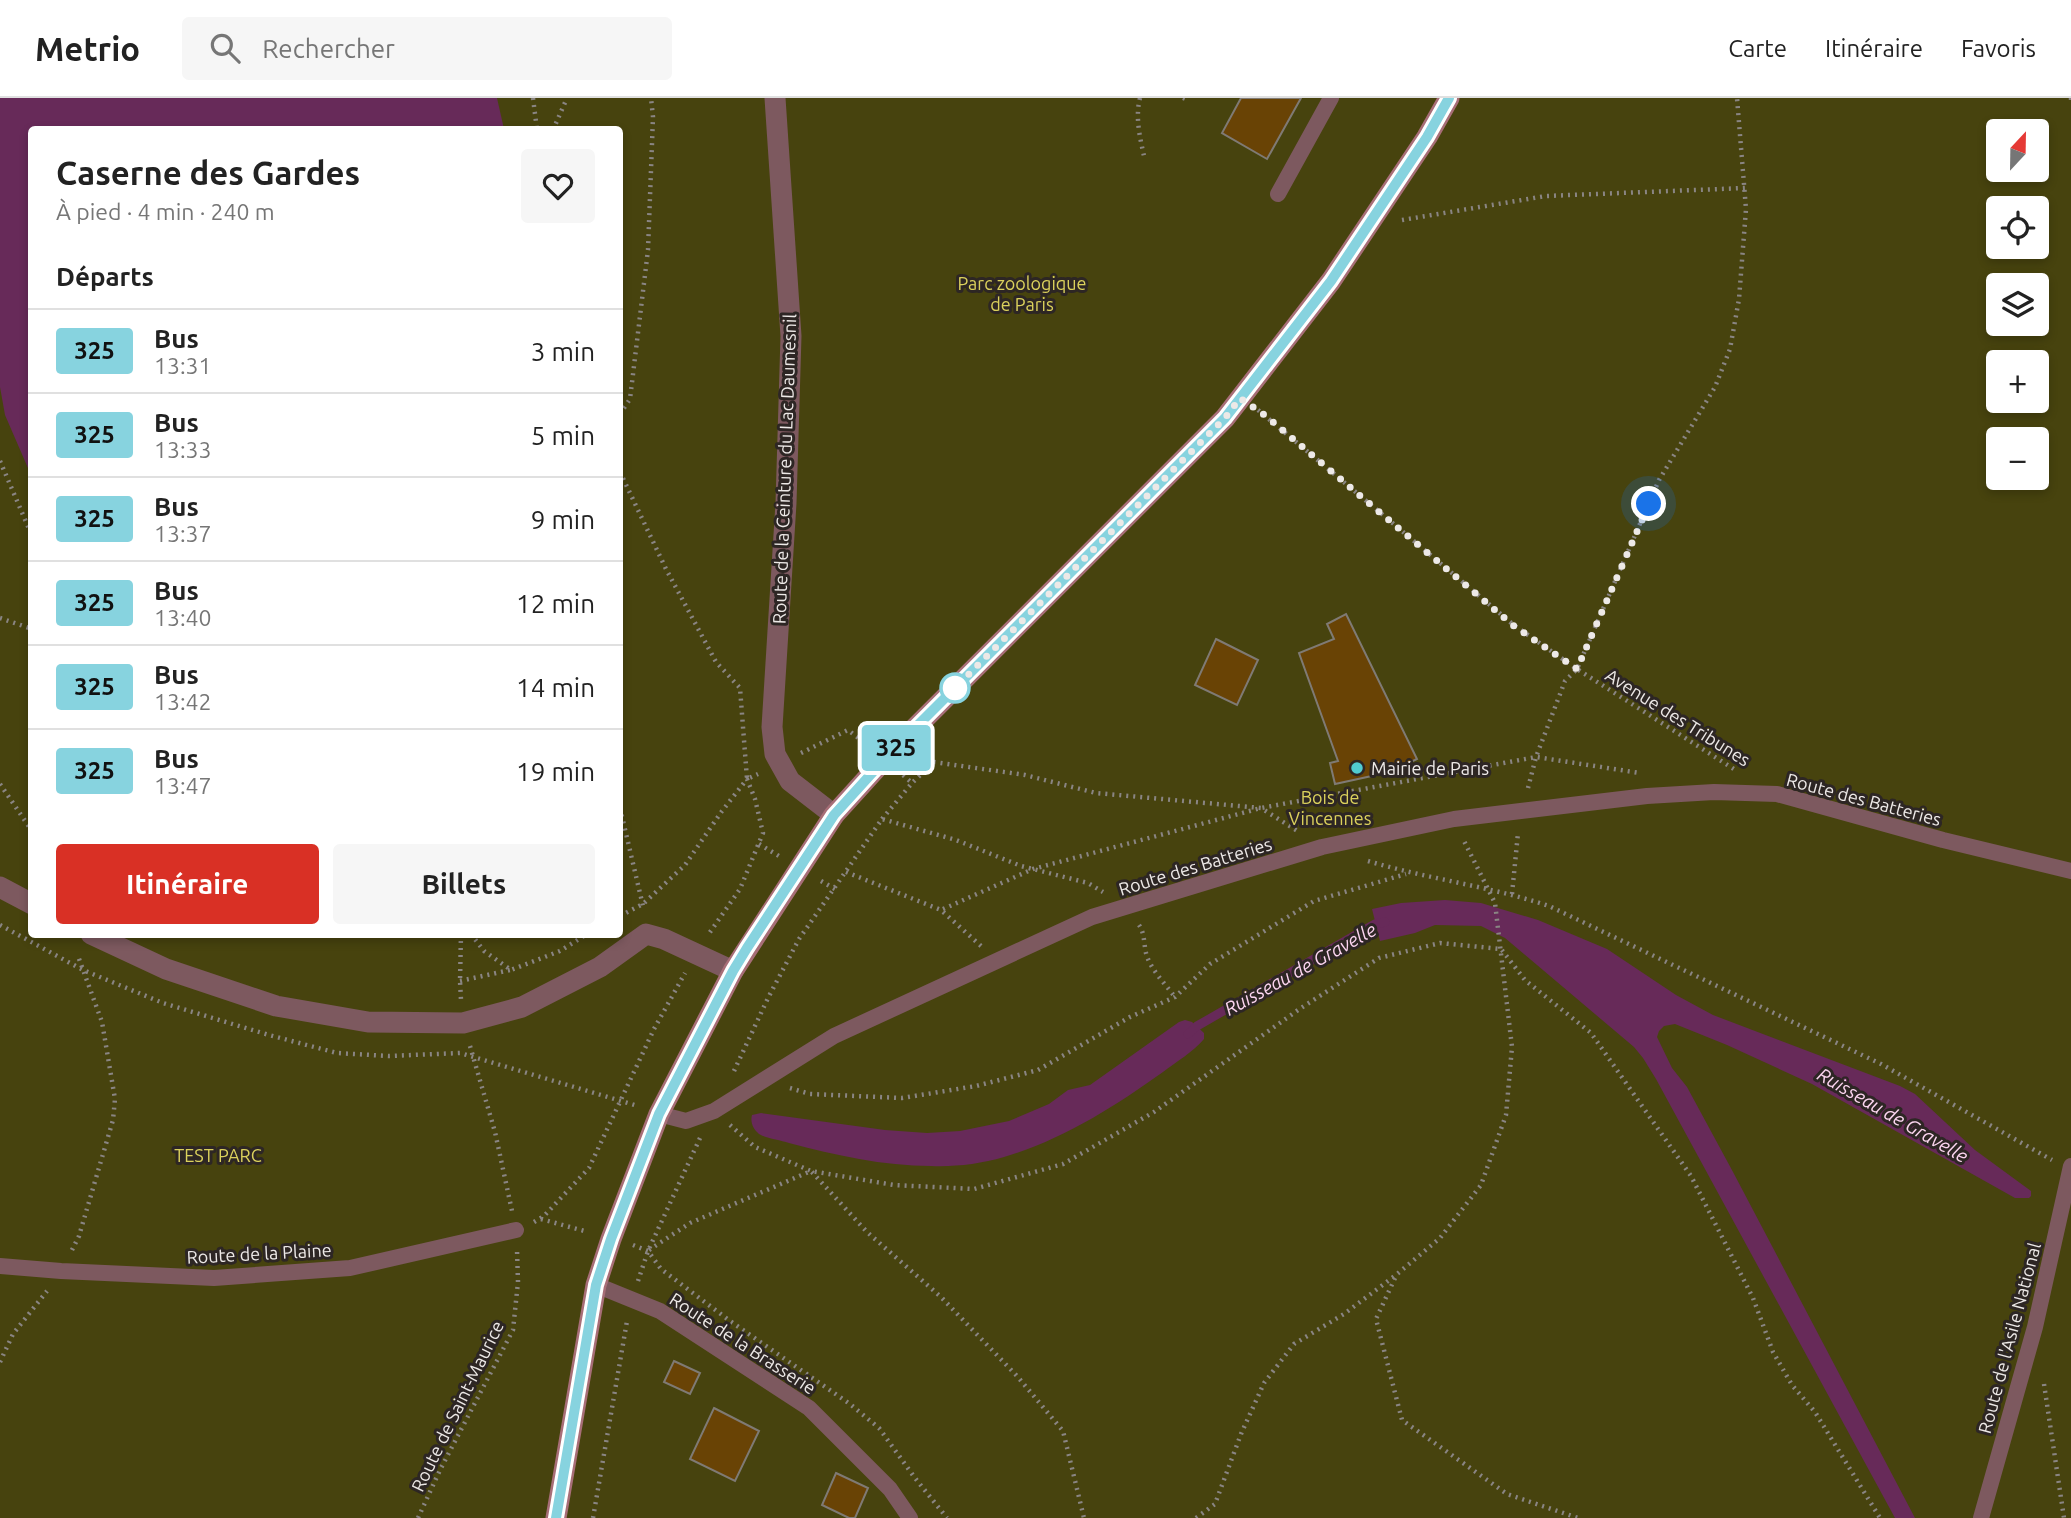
<!DOCTYPE html>
<html lang="fr">
<head>
<meta charset="utf-8">
<style>
  :root { --surface:#fff; --page:#f6f6f6; --text:#222; --muted:#767676; --line:#e0e0e0; --accent:#d93025 }
  body { margin:0; font-family:Ubuntu,sans-serif; background:var(--page); color:var(--text); height:100vh; display:flex; flex-direction:column; font-size:26px; white-space:nowrap }
  * { box-sizing:border-box; margin:0 }
  p { font-size:23px; color:var(--muted) }
  .icon { flex:none; width:38px; height:38px; fill:none; stroke:currentColor; stroke-width:2; stroke-linecap:round; stroke-linejoin:round }
  .map { position:relative; flex:1; overflow:hidden }
  .details { position:absolute; left:28px; top:28px; width:595px; height:812px; display:flex; flex-direction:column; background:var(--surface); border-radius:7px; box-shadow:0 4px 10px #0003 }
  .details>* { flex:none }
  .badge { padding:0 14px; border-radius:5px; font-size:24px; line-height:46px }
  .needle { width:46px; rotate:22deg }
  .tools { position:absolute; left:1986px; top:21px; display:grid; gap:14px }
  .tools a { display:grid; place-items:center; width:63px; height:63px; border-radius:7px; background:var(--surface); box-shadow:0 4px 10px #0003; font-size:35px }
  .you { position:absolute; width:35px; height:35px; margin:-18px; border:5px solid #fff; border-radius:50%; background:#1a73e8; box-shadow:0 0 0 10px #1a73e833 }
  .map>.badge { position:absolute; translate:-50% -50%; box-shadow:0 0 0 4px #fff }
  h2 { padding:0 28px; font-size:26px; line-height:63px }
  .round { display:grid; place-items:center; flex:none; width:74px; height:74px; border-radius:7px; background:var(--page) }
  .summary { display:flex; align-items:center; justify-content:space-between; height:119px; padding:0 28px }
  h1 { font-size:33px; font-weight:700; line-height:52px }
  .button { display:flex; gap:14px; margin-top:auto; padding:14px 28px }
  .button a { flex:1; height:80px; border-radius:7px; background:var(--accent); color:#fff; font-size:28px; font-weight:700; line-height:80px; text-align:center }
  .button a+a { background:var(--page); color:var(--text) }
  ul { padding:0; list-style:none }
  li { display:flex; align-items:center; gap:21px; height:84px; padding:0 28px; border-top:2px solid var(--line) }
  li div { flex:1 }
  li b { display:block; font-size:26px }
  li em { font-style:normal }
  li .badge { min-width:77px; font-weight:700; text-align:center }
  header { display:flex; align-items:center; gap:42px; box-sizing:border-box; height:98px; padding:0 35px; background:var(--surface); border-bottom:2px solid var(--line) }
  header strong { font-size:33px }
  nav { display:flex; gap:38px; margin-inline-start:auto; font-size:24px }
  .search { width:490px; height:63px; background:var(--page); display:flex; align-items:center; gap:18px; box-sizing:border-box; padding:0 24px; border-radius:7px; color:var(--muted); font-size:26px }
  .map>svg:first-child { display:block }
  .green { fill:#47430e; fill-rule:evenodd }
  .water { fill:#672a59 }
  .lines { fill:none; stroke-linecap:round; stroke-linejoin:round }
  .stream { stroke:#672a59; stroke-width:9 }
  .building { fill:#694305; stroke:#7f7a74; stroke-width:2 }
  .path { stroke:#8a8583; stroke-width:4.5; stroke-dasharray:2 5; stroke-linecap:butt }
  .lane { stroke:#7d595f; stroke-width:16 }
  .street { stroke:#7d595f; stroke-width:21 }
  .secondary { stroke:#a76e77; stroke-width:21 }
  .line-casing { stroke:#fff; stroke-width:16 }
  .line { stroke:#87d3df; stroke-width:10 }
  .walk { stroke:#ede9e7; stroke-width:7; stroke-dasharray:0 12.6 }
  .stop-dot { fill:#fff; stroke:#87d3df; stroke-width:3.5 }
  .poi-dot { fill:#51ccd1; stroke:#2d2624; stroke-width:2.5 }
  .labels { text-anchor:middle; dominant-baseline:central; stroke-width:6; stroke-linejoin:round; paint-order:stroke }
  .park-label { font-size:18px; fill:#dbd15c; stroke:#2d2624 }
  .street-label { font-size:18px; fill:#ede9e7; stroke:#2d2624 }
  .poi-label { font-size:18px; fill:#ede9e7; stroke:#2d2624; text-anchor:start }
  .water-label { font-size:19px; font-style:italic; fill:#fdd6f1; stroke:#2d2624 }
</style>
</head>
<body>
<header>
<strong>Metrio</strong>
<div class="search"><svg class="icon" aria-label="search" viewBox="0 0 24 24"><circle cx="10" cy="10" r="6"/><path d="M15 15l6 6"/></svg>Rechercher</div>
<nav><a>Carte</a><a>Itinéraire</a><a>Favoris</a></nav>
</header>
<div class="map">
<svg width="2071" height="1420" viewBox="0 0 2071 1420">
  <rect width="100%" height="100%" fill="#37302e"/>
  <!-- green -->
  <path class="green" d="M0,0H2071V1420H0ZM32,32H620V836H32ZM1998,33H2037V72H1998ZM1998,110H2037V149H1998ZM1998,187H2037V226H1998ZM1998,264H2037V303H1998ZM1998,341H2037V380H1998Z"/>
  <!-- water -->
  <g class="water">
    <path d="M0,0H497L504,31L32,32L31,377L5,317L0,289Z"/>
    <path d="M1445,802L1481,805L1538,822L1607,851L1676,897L1713,917L1900,988L1915,996L1975,1052L2031,1093V1098L2029,1100H2015L1812,986L1727,947L1675,926L1664,928L1659,933L1657,939L1672,970L1687,989L1733,1074L1915,1420H1895L1656,981L1643,960L1634,949L1505,840L1481,828L1435,827L1415,835L1380,843L1372,811L1401,805Z"/>
    <path d="M1185,922L1192,924L1204,935V941C1193,954 1176,964 1163,974C1114,1009 1062,1042 1004,1059C980,1066 955,1069 931,1068C883,1068 835,1057 789,1045C780,1042 767,1041 759,1036C753,1031 750,1024 752,1017L761,1015L885,1032L927,1035L960,1033L1009,1023L1049,1006L1068,992L1090,987L1179,924Z"/>
  </g>
  <g class="lines">
    <!-- stream -->
    <path class="stream" d="M1188,936L1197,928L1375,826L1385,824"/>
  </g>
  <!-- building -->
  <g class="building">
    <path d="M1241,0H1301L1267,61L1222,35Z"/>
    <path d="M1346,516L1417,661L1390,674L1335,686L1330,665L1338,663L1299,555L1334,541L1327,526Z"/>
    <path d="M1216,541L1258,562L1237,607L1195,587Z"/>
    <path d="M674,1263L700,1275L690,1296L664,1284Z"/>
    <path d="M714,1310L759,1333L735,1383L690,1361Z"/>
    <path d="M836,1375L868,1390L855,1420H849L822,1407Z"/>
  </g>
  <g class="lines">
    <!-- path -->
    <g class="path">
      <path d="M533,0L537,32"/>
      <path d="M1140,0C1135,19 1140,40 1144,58"/>
      <path d="M1183,0L1188,2"/>
      <path d="M2071,0V2"/>
      <path d="M553,32L567,0"/>
      <path d="M1402,122L1546,98L1745,90"/>
      <path d="M1258,312L1515,528L1577,571L1737,673"/>
      <path d="M620,316L630,301L648,152L653,19L651,0"/>
      <path d="M0,363L32,438"/>
      <path d="M620,374L666,471L716,564L740,590L747,681L758,676"/>
      <path d="M0,520L32,531"/>
      <path d="M801,655L848,632L865,645"/>
      <path d="M903,677L912,685L934,664L1025,677L1096,695L1261,710L1299,734"/>
      <path d="M0,686L32,733"/>
      <path d="M1528,690L1536,659L1565,583L1577,571L1659,382L1715,289L1730,251L1739,201L1746,111L1737,0"/>
      <path d="M620,710L643,808"/>
      <path d="M882,721L912,685"/>
      <path d="M759,746L779,758"/>
      <path d="M1368,763C1428,781 1489,788 1549,808L1881,966L2052,1062"/>
      <path d="M846,774L941,812"/>
      <path d="M821,783L835,791"/>
      <path d="M1512,796L1518,735"/>
      <path d="M620,818L643,806L685,767L722,713L747,681L755,701L763,735L740,791L708,837"/>
      <path d="M0,827L83,872L163,905L269,937L337,955L389,958L460,955L638,1008"/>
      <path d="M1139,827C1146,837 1143,850 1148,861C1154,875 1166,887 1175,899"/>
      <path d="M461,836L460,883L461,902"/>
      <path d="M471,836L484,853L511,872L560,853L587,836"/>
      <path d="M981,848L941,812L1033,771L1261,710L1536,659L1640,675"/>
      <path d="M460,883L510,872"/>
      <path d="M470,948L495,1034L512,1113"/>
      <path d="M734,973L768,900L799,841L882,721L956,742L1021,768L1088,785L1103,794"/>
      <path d="M790,990L810,996L902,1000L976,988L1038,972L1130,919L1175,899L1210,866L1314,803L1406,776"/>
      <path d="M730,1027L755,1049L811,1073L894,1087L974,1091L1063,1066L1154,1014L1301,910L1379,860L1440,845L1501,851L1525,882L1591,935L1691,1078L1753,1200L1773,1254L1792,1287L1815,1314L1880,1420"/>
      <path d="M541,1121L588,1134"/>
      <path d="M534,1124L544,1118L589,1070L654,931L685,875"/>
      <path d="M633,1147L648,1153L661,1171L730,1223L850,1306L879,1330L915,1380L947,1420"/>
      <path d="M72,1152L79,1138L113,1022L115,1001L102,924L78,858"/>
      <path d="M649,1152L690,1125L811,1073L867,1134L941,1199L1017,1278L1063,1333L1084,1420"/>
      <path d="M1395,1180L1376,1221L1402,1322L1507,1396L1578,1420"/>
      <path d="M638,1183L648,1153L700,1040"/>
      <path d="M0,1264L13,1236L47,1193"/>
      <path d="M2044,1286L2064,1420"/>
      <path d="M418,1420L440,1372L513,1232L518,1184L517,1152"/>
      <path d="M593,1420L627,1223"/>
      <path d="M1196,1420L1215,1406L1241,1336L1264,1285L1294,1246L1344,1216L1396,1177L1440,1140L1481,1087L1506,1017L1512,949L1495,805L1463,741"/>
    </g>
    <!-- lane -->
    <g class="lane">
      <path d="M1278,96L1331,0"/>
      <path d="M659,1016L686,1023L714,1013L834,938L1092,819L1322,749L1454,721L1647,698L1714,694L1777,696L1943,742L2071,773"/>
      <path d="M0,1168L61,1173L214,1180L350,1170L516,1132"/>
      <path d="M596,1187L660,1213L809,1310L890,1391L910,1420"/>
      <path d="M1981,1420L2035,1229L2071,1068"/>
    </g>
    <!-- street -->
    <g class="street">
      <path d="M775,0L791,238L786,405L772,629L775,656L790,683L834,717"/>
      <path d="M0,789L32,806"/>
      <path d="M91,836L166,871L276,908L368,924L463,925L522,909L600,869L646,836L664,841L733,873"/>
    </g>
    <!-- secondary -->
    <path class="secondary" d="M556,1420L596,1187L611,1141L659,1016L733,873L834,717L892,653L1225,320L1331,183L1427,39L1449,0"/>
  </g>
  <g class="lines">
    <!-- line casing -->
    <g class="line-casing">
      <path id="line" d="M556,1420L596,1187L611,1141L659,1016L733,873L747,850L834,717L892,653L1225,320L1331,183L1427,39L1449,0"/>
    </g>
    <!-- line -->
    <use href="#line" class="line"/>
    <!-- walk -->
    <path class="walk" d="M955,590L953,592L1225,320L1240,300L1266,318L1514,528L1577,571L1649,406"/>
  </g>
  <!-- markers -->
  <circle class="stop-dot" cx="955" cy="590" r="14"/>
  <circle class="poi-dot" cx="1357" cy="670" r="7"/>
  <g class="labels">
    <!-- park labels -->
    <g class="park-label">
      <text x="1022" y="185">Parc zoologique<tspan x="1022" dy="21">de Paris</tspan></text>
      <text x="1330" y="699">Bois de<tspan x="1330" dy="21">Vincennes</tspan></text>
      <text x="218" y="1057">TEST PARC</text>
    </g>
    <!-- street labels -->
    <g class="street-label">
      <text transform="translate(784 371) rotate(-88)">Route de la Ceinture du Lac Daumesnil</text>
      <text transform="translate(1678 619) rotate(32)">Avenue des Tribunes</text>
      <text transform="translate(1864 701) rotate(15)">Route des Batteries</text>
      <text transform="translate(1195 768) rotate(-17)">Route des Batteries</text>
      <text transform="translate(259 1155) rotate(-3)">Route de la Plaine</text>
      <text transform="translate(2009 1240) rotate(-75)">Route de l'Asile National</text>
      <text transform="translate(743 1245) rotate(33)">Route de la Brasserie</text>
      <text transform="translate(457 1308) rotate(-64)">Route de Saint-Maurice</text>
    </g>
    <!-- poi labels -->
    <g class="poi-label">
      <text x="1371" y="670">Mairie de Paris</text>
    </g>
    <!-- water labels -->
    <g class="water-label">
      <text transform="translate(1300 871) rotate(-29)">Ruisseau de Gravelle</text>
      <text transform="translate(1893 1017) rotate(30)">Ruisseau de Gravelle</text>
    </g>
  </g>
</svg>
<div class="tools">
<a><svg class="needle" viewBox="-14 -14 28 28"><path d="M0-13l5 13h-10z" fill="#e53935"/><path d="M0 13l5-13h-10z" fill="#767676"/></svg></a>
<a><svg class="icon" aria-label="locate" viewBox="0 0 24 24"><circle cx="12" cy="12" r="6"/><path d="M12 2v4M12 18v4M2 12h4M18 12h4"/></svg></a>
<a><svg class="icon" aria-label="layers" viewBox="0 0 24 24"><path d="M12 4l9 5-9 5-9-5zM3 14l9 5 9-5"/></svg></a>
<a>+</a>
<a>−</a>
</div>
<div class="you" style="left:1649px;top:406px"></div>
<b class="badge" style="left:896px;top:650px;background:#87d3df;color:#111">325</b>
<section class="details">
<div class="summary"><div><h1>Caserne des Gardes</h1><p>À pied · 4 min · 240 m</p></div><a class="round"><svg class="icon" aria-label="heart" viewBox="0 0 24 24"><path d="M12 20l-8-8c-3-5 5-10 8-4 3-6 11-1 8 4z"/></svg></a></div>
<h2>Départs</h2>
<ul>
<li><span class="badge" style="background:#87d3df;color:#111">325</span><div><b>Bus</b><p>13:31</p></div><em>3 min</em></li>
<li><span class="badge" style="background:#87d3df;color:#111">325</span><div><b>Bus</b><p>13:33</p></div><em>5 min</em></li>
<li><span class="badge" style="background:#87d3df;color:#111">325</span><div><b>Bus</b><p>13:37</p></div><em>9 min</em></li>
<li><span class="badge" style="background:#87d3df;color:#111">325</span><div><b>Bus</b><p>13:40</p></div><em>12 min</em></li>
<li><span class="badge" style="background:#87d3df;color:#111">325</span><div><b>Bus</b><p>13:42</p></div><em>14 min</em></li>
<li><span class="badge" style="background:#87d3df;color:#111">325</span><div><b>Bus</b><p>13:47</p></div><em>19 min</em></li>
</ul>
<div class="button"><a>Itinéraire</a><a>Billets</a></div>
</section>
</div>
</body>
</html>
